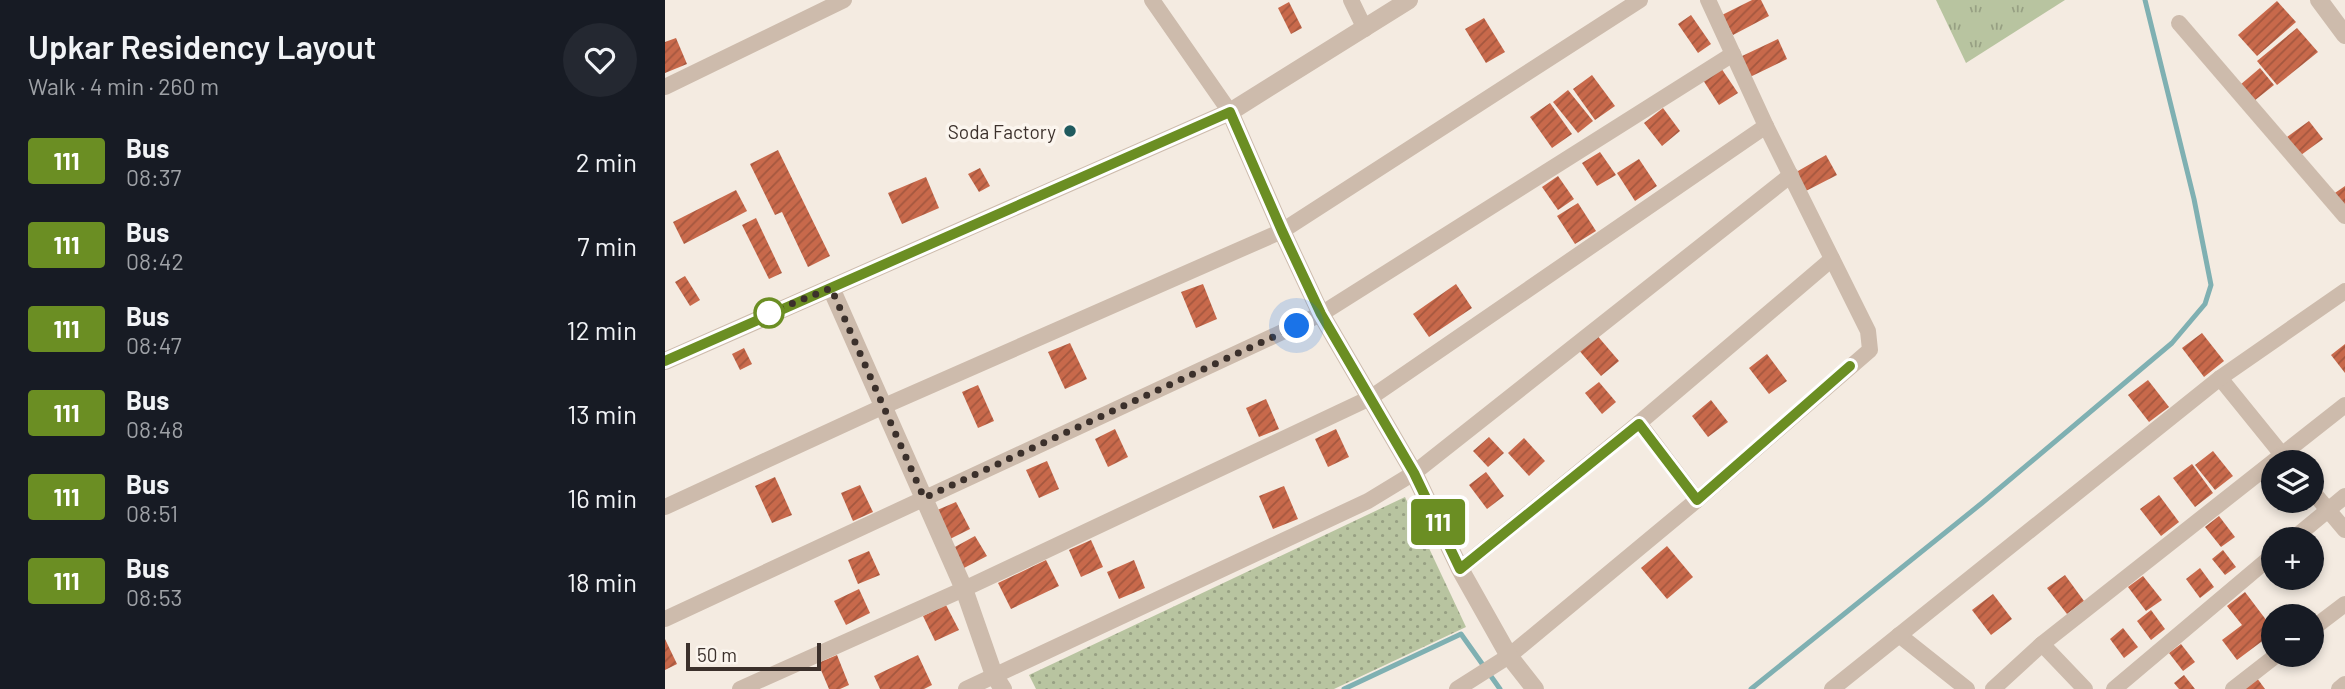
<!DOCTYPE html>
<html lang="en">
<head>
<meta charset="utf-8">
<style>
  :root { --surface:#171b24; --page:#242831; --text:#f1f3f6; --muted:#9ea1a6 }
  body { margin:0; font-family:Barlow,sans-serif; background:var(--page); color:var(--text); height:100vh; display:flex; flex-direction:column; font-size:26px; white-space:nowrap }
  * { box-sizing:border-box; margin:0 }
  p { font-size:23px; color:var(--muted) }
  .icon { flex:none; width:38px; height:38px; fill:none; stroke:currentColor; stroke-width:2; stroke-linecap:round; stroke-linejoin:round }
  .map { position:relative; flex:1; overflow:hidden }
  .details { display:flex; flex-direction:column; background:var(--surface); width:665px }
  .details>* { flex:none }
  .badge { padding:0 14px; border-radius:5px; font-size:24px; line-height:46px }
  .fabs { position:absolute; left:1596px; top:450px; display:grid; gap:14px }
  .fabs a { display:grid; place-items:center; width:63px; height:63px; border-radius:50%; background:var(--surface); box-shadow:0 4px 10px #0003; font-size:35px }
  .scale { position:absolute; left:21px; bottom:18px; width:135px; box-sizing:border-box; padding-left:7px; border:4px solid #3b302b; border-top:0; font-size:19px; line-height:24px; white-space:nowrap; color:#3b302b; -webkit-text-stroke:5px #fbf5ee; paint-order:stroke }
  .you { position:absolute; width:35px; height:35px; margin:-18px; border:5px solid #fff; border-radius:50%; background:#1a73e8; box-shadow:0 0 0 10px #1a73e833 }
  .map>.badge { position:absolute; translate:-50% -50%; box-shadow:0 0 0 4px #fff }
  .round { display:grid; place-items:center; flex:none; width:74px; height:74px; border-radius:37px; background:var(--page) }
  .head { display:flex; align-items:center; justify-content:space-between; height:119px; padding:0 28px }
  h1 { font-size:33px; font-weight:600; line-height:52px }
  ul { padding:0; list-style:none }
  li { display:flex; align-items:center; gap:21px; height:84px; padding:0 28px }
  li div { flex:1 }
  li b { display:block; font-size:26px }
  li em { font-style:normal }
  li .badge { min-width:77px; font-weight:700; text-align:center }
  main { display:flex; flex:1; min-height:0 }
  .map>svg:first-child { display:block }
  .grass { fill:url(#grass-tufts) }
  .park { fill:url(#park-dots) }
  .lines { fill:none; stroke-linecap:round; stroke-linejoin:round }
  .stream { stroke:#7fb0b2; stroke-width:5 }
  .building { fill:url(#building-hatch) }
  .minor { stroke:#cdbbac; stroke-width:16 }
  .tertiary { stroke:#cdbbac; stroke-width:18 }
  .line-casing { stroke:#fff; stroke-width:16 }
  .line { stroke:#6b8e23; stroke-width:10 }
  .walk { stroke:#3b302b; stroke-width:7; stroke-dasharray:0 12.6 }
  .poi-dot { fill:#1f5a5e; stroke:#fbf5ee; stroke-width:2.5 }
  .stop-dot { fill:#fff; stroke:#6b8e23; stroke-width:3.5 }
  .labels { text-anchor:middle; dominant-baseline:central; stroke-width:7; stroke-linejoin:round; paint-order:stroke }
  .poi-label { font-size:19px; fill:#3b302b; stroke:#fbf5ee; text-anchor:end }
</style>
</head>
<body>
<main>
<section class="details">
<div class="head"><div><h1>Upkar Residency Layout</h1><p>Walk · 4 min · 260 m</p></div><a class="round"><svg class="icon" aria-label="heart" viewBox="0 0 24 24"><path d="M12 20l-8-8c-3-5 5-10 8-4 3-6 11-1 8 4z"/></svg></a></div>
<ul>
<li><span class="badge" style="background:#6b8e23;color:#fff">111</span><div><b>Bus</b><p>08:37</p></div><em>2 min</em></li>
<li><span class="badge" style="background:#6b8e23;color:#fff">111</span><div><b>Bus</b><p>08:42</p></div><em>7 min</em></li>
<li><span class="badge" style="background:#6b8e23;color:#fff">111</span><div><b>Bus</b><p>08:47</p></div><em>12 min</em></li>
<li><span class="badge" style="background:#6b8e23;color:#fff">111</span><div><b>Bus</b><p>08:48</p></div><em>13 min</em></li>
<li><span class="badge" style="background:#6b8e23;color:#fff">111</span><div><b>Bus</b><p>08:51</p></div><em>16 min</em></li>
<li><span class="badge" style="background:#6b8e23;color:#fff">111</span><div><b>Bus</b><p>08:53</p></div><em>18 min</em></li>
</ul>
</section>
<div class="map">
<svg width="1680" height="689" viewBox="0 0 1680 689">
  <defs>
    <pattern id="grass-tufts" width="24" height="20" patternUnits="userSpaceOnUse" patternTransform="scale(1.75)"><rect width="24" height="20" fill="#b8c4a0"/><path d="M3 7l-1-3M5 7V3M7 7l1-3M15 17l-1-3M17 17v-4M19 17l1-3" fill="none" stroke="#97a083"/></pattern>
    <pattern id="park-dots" width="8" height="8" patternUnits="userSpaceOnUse" patternTransform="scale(1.75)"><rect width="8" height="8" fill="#b8c4a0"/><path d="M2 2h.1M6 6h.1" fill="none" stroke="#97a083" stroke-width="1.8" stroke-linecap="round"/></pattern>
    <pattern id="building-hatch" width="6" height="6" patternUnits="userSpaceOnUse" patternTransform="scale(1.75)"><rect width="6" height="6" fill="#c8694b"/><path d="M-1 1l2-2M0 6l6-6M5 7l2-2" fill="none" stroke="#a4573f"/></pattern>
  </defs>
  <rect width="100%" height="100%" fill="#f4ebe1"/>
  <!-- grass -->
  <path class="grass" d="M1271,0H1400L1301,63Z"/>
  <!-- park -->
  <path class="park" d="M740,497L801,627L669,689H371L364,675Z"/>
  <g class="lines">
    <!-- stream -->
    <g class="stream">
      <path d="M679,689L796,634L835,689"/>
      <path d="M1086,689L1317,503L1507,343L1540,304L1546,285L1529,199L1480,0"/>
    </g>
  </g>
  <!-- building -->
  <g class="building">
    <path d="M1087,0H1096L1104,16L1068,35L1057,15Z"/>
    <path d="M1612,1L1631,22L1592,56L1573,35Z"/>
    <path d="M624,2L637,28L626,34L613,8Z"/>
    <path d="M1026,15L1046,44L1033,53L1013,24Z"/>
    <path d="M819,18L840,52L821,63L800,29Z"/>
    <path d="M1632,28L1653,52L1612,85L1592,61Z"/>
    <path d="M11,38L22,64L0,73V42Z"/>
    <path d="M1113,39L1122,59L1085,77L1075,57Z"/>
    <path d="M1056,68L1073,93L1054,105L1038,80Z"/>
    <path d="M1595,68L1609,85L1589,101L1575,85Z"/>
    <path d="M927,75L950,106L930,120L908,89Z"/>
    <path d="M903,90L928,121L913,133L888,102Z"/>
    <path d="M885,103L907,134L887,148L865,117Z"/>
    <path d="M998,108L1015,131L997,146L979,123Z"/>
    <path d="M1644,121L1658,139L1636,155L1622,137Z"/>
    <path d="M113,150L165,256L143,267L117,212L110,215L85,164Z"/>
    <path d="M935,152L951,175L932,186L917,163Z"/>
    <path d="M1161,155L1172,175L1137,193L1126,175Z"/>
    <path d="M974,159L992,186L970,201L952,173Z"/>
    <path d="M315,168L325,186L314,192L303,174Z"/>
    <path d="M893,176L909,199L893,210L877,187Z"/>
    <path d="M261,177L274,208L237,224L223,193Z"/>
    <path d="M1680,186V211L1667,195Z"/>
    <path d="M71,190L82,211L19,244L8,222Z"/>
    <path d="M913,203L931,231L910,244L892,216Z"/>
    <path d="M91,218L117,273L104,279L77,225Z"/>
    <path d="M20,276L35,300L25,306L10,282Z"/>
    <path d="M538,284L552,319L531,328L516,292Z"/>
    <path d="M791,284L807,308L764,337L748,314Z"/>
    <path d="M930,333L954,361L936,376L912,348Z"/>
    <path d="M1537,333L1559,361L1539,377L1517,348Z"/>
    <path d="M405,343L422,379L400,389L383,352Z"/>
    <path d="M1680,344V373L1666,355Z"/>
    <path d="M79,348L87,364L75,370L67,354Z"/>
    <path d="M1102,354L1122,381L1104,394L1084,368Z"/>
    <path d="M1483,380L1504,407L1484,422L1463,395Z"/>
    <path d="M934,382L951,402L937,414L920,393Z"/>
    <path d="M313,385L329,421L313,428L297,392Z"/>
    <path d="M601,399L614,429L594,437L581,408Z"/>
    <path d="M1046,400L1063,422L1043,437L1027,416Z"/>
    <path d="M450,429L463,457L443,467L430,439Z"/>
    <path d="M671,429L684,457L663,467L650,439Z"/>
    <path d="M824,437L839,453L823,467L808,451Z"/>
    <path d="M859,438L880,461L864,476L843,453Z"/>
    <path d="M1548,451L1568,476L1550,490L1530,465Z"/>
    <path d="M382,461L394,489L374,498L361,470Z"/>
    <path d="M1527,464L1548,493L1530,507L1508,478Z"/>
    <path d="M821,472L839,496L822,509L804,485Z"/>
    <path d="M110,477L127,515L107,523L90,486Z"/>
    <path d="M195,485L208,512L188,521L176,493Z"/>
    <path d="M619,486L633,519L608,529L594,496Z"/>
    <path d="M1494,495L1514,522L1496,536L1475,509Z"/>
    <path d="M291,502L305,529L283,540L270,511Z"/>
    <path d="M1554,516L1570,537L1556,547L1540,527Z"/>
    <path d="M310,536L322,556L299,568L288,548Z"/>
    <path d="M426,540L438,567L416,577L404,550Z"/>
    <path d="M1002,546L1028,577L1002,599L976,568Z"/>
    <path d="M1558,550L1571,567L1560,575L1547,559Z"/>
    <path d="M204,551L215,575L193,584L183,560Z"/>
    <path d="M381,560L394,586L346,609L333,583Z"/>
    <path d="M469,560L480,588L454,599L442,572Z"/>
    <path d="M1535,568L1549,587L1535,598L1521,579Z"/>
    <path d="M1400,575L1419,601L1402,614L1382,588Z"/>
    <path d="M1478,576L1497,600L1481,611L1463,587Z"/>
    <path d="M194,589L205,613L181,625L169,601Z"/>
    <path d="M1580,592L1608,629V633L1572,660L1557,640L1577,625L1562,606Z"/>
    <path d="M1328,594L1347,619L1326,635L1307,610Z"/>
    <path d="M281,605L294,630L270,641L258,616Z"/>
    <path d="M1486,610L1500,629L1486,640L1472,621Z"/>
    <path d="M1458,628L1473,647L1459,658L1445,639Z"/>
    <path d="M0,639L12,664L0,670Z"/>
    <path d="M1516,644L1530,662L1518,671L1504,653Z"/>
    <path d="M172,655L184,685L175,689H164L153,663Z"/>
    <path d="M253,655L267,685L259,689H215L209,676Z"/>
    <path d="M1589,674L1600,689H1576Z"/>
    <path d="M1519,675L1530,689H1514L1509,683Z"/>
  </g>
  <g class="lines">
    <!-- minor -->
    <g class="minor">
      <path d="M487,0L565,112"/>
      <path d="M686,0L700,29"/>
      <path d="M1514,23L1680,216"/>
      <path d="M0,87L179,0"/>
      <path d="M1555,378L1623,462"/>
      <path d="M974,423L1032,500"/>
      <path d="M1647,491L1680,530"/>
      <path d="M0,507L217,407L617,231L975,0"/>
      <path d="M1628,539L1680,496"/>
      <path d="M795,569L974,423L1167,259"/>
      <path d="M0,619L656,314L1068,54"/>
      <path d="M1647,629L1680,604"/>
      <path d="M1234,635L1302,689"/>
      <path d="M1377,644L1420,689"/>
      <path d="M75,689L299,589L705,398L1101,126"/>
      <path d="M301,689L703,501L749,473L1126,175"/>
      <path d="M792,689L844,656L1032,500L1205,350L1203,331L1101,126L1043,0"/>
      <path d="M1167,689L1555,378L1680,291"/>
      <path d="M1328,689L1377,644L1680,405"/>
      <path d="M1449,689L1608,555"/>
      <path d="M1568,689L1613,654"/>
      <path d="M1674,689L1680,684"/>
    </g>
    <!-- tertiary -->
    <g class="tertiary">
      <path d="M1654,0L1680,35"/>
      <path d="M565,112L617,231L656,314L749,473L795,569L844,656L870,689"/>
      <path d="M166,288L299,589L329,675L338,689"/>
      <path d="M0,361L565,112L744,0"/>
    </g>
  </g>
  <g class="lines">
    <!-- line casing -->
    <g class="line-casing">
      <path id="line" d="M0,361L565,112L617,231L656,314L749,473L795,569L974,424L1032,500L1185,366"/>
    </g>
    <!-- line -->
    <use href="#line" class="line"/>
    <!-- walk -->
    <path class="walk" d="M104,313L166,288L259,498L632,326"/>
  </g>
  <!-- markers -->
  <circle class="poi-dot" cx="405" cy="131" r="7"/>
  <circle class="stop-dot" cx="104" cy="313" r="14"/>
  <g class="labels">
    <!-- poi labels -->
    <g class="poi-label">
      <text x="391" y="131">Soda Factory</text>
    </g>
  </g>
</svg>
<div class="fabs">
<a><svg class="icon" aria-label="layers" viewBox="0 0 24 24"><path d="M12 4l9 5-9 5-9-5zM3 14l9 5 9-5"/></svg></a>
<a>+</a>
<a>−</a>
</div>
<div class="scale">50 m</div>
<div class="you" style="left:632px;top:326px"></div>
<b class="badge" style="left:773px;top:522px;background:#6b8e23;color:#fff">111</b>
</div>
</main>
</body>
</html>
